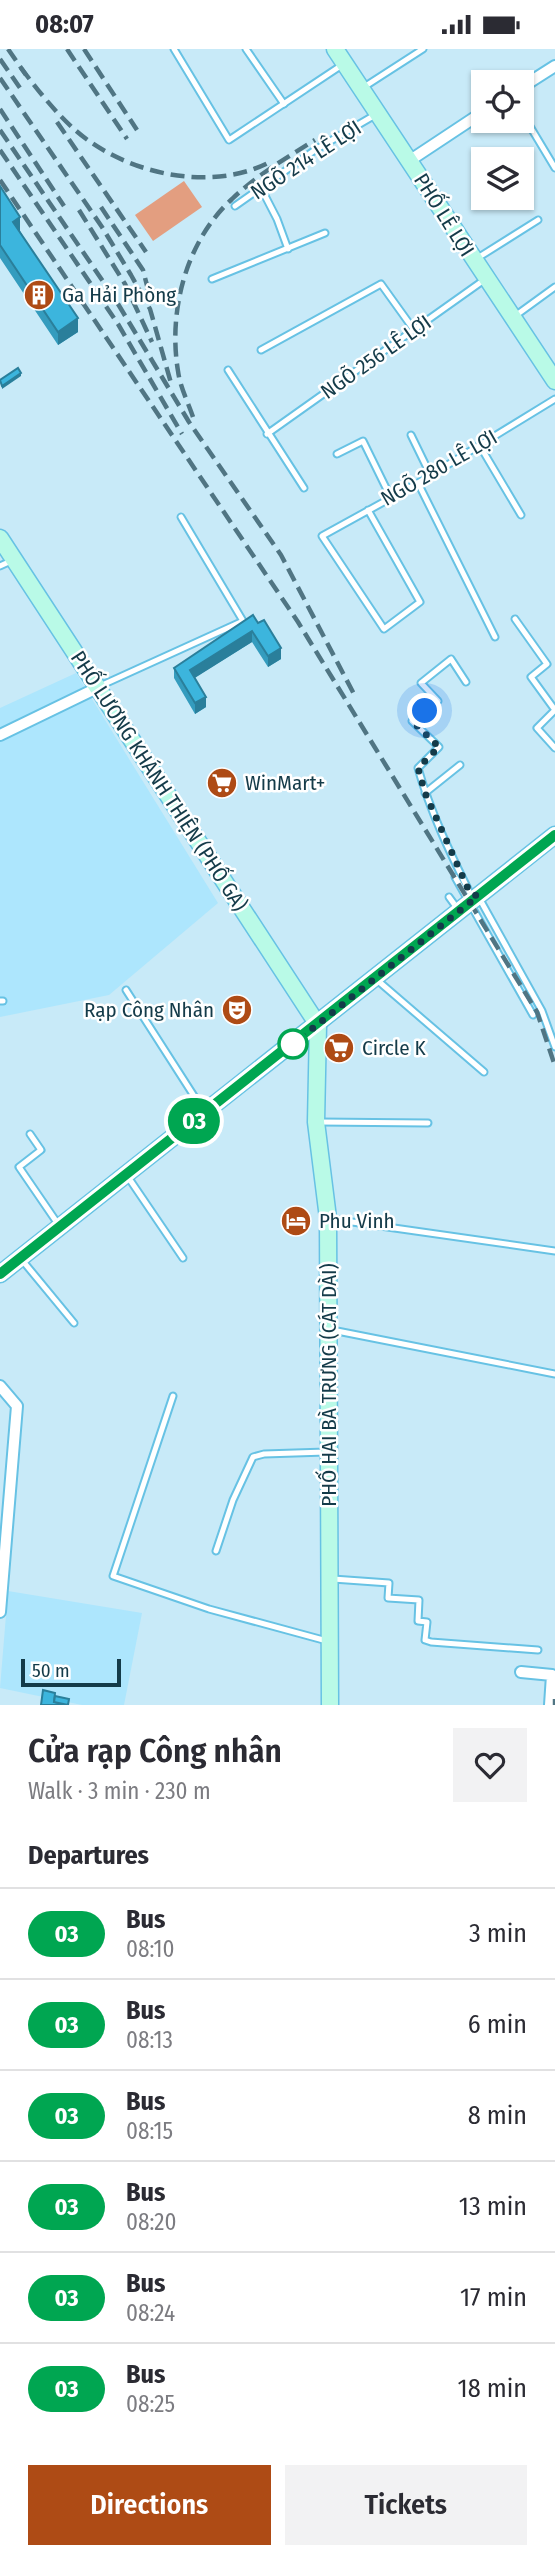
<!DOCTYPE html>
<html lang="en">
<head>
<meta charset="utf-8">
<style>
  :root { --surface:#fff; --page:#f2f2f3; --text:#2b2b33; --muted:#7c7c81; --line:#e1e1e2; --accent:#ae4b15 }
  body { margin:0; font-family:"Fira Sans Condensed",sans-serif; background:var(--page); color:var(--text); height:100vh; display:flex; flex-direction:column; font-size:26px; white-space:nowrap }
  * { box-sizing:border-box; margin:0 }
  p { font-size:23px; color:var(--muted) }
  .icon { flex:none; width:38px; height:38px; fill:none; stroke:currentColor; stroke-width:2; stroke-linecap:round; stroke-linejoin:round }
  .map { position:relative; height:1656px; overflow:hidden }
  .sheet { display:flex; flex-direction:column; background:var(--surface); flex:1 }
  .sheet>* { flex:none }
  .badge { padding:0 14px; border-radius:23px; font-size:24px; line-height:46px }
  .tools { position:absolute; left:471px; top:21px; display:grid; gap:14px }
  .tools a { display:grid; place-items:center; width:63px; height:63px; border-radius:0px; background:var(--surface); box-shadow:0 2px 5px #0004; font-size:35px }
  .scale { position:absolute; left:21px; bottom:18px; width:100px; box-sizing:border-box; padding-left:7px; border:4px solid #143b49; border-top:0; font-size:19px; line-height:24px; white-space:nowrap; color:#143b49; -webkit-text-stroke:5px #fff; paint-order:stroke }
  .you { position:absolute; width:35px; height:35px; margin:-18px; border:5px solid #fff; border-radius:50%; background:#1a73e8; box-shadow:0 0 0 10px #1a73e833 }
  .map>.badge { position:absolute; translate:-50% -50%; box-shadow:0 0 0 4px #fff }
  h2 { padding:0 28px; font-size:26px; line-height:63px }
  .round { display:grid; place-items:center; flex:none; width:74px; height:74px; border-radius:0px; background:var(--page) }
  .head { display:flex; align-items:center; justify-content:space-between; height:119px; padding:0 28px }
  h1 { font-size:33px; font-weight:600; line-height:52px }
  .cta { display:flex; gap:14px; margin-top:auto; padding:14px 28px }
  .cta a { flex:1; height:80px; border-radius:0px; background:var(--accent); color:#fff; font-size:28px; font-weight:600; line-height:80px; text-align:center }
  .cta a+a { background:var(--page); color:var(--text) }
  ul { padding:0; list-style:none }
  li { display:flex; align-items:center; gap:21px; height:91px; padding:0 28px; border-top:2px solid var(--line) }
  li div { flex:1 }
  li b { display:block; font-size:26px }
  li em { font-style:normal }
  li .badge { min-width:77px; font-weight:700; text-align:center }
  .status { display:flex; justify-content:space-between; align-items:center; height:49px; padding:0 35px; background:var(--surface); direction:ltr }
  .status svg { height:19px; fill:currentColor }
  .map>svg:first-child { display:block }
  .built { fill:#ade6fd }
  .green { fill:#e39e80 }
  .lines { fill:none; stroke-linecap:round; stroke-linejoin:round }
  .lane-casing { stroke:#67c2e4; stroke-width:9 }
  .street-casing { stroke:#67c2e4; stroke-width:14 }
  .secondary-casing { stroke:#67c2e4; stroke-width:19 }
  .lane { stroke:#fff; stroke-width:5 }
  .street { stroke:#fff; stroke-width:10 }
  .secondary { stroke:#b9fae7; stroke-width:16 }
  .rail { stroke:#507583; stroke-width:4.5; stroke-dasharray:14 7; stroke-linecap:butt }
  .wall { fill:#349cbe }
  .shaded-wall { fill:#2a7f9b }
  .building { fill:#3cb5dd; stroke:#2a7f9b; stroke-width:2 }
  .line-casing { stroke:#fff; stroke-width:16 }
  .line { stroke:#00a651; stroke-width:10 }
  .walk { stroke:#143b49; stroke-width:7; stroke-dasharray:0 12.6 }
  .stop-dot { fill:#fff; stroke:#00a651; stroke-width:3.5 }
  .labels { text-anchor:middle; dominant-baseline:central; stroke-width:5; stroke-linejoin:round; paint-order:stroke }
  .street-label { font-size:21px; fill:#143b49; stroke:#fff }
  .poi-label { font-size:21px; fill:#143b49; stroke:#fff; text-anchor:start }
</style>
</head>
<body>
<div class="status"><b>08:07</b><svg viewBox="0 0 49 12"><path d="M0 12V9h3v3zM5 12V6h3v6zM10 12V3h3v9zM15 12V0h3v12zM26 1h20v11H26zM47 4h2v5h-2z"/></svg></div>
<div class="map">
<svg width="555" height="1656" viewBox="0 0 555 1656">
  <rect width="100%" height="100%" fill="#c8eaf8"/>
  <!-- built -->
  <g class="built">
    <path d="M76,624L218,854L109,946L0,968V659Z"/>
    <path d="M8,1542L142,1564L124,1656H82L0,1639Z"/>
  </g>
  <!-- green -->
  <path class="green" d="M184,132L202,158L153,192L135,166Z"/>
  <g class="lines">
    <!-- lane casing -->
    <g class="lane-casing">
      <g id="lane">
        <path d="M174,0L229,91L342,16"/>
        <path d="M246,0L284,55"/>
        <path d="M364,38L423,0"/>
        <path d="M522,64L555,119"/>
        <path d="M261,139L277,170L288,200"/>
        <path d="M235,157L315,101L375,66"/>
        <path d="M476,210L538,171"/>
        <path d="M212,230L325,184"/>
        <path d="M515,267L555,238"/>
        <path d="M261,301L381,235L414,281"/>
        <path d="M228,321L304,439"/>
        <path d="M267,385L484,231"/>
        <path d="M411,386L431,427"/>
        <path d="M480,397L521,466"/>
        <path d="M337,405L363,392L391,449"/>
        <path d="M418,434L495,588"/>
        <path d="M368,461L420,553L384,580L322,487L418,434L555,350"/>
        <path d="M0,517L11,512"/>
        <path d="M515,570L547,615L531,628L555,661L537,679L555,699"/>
        <path d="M466,633L451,610L421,634L438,652L412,672L439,698L418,719C430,762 450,804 470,844L478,847L542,962L555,998"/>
        <path d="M100,637L243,572L181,468"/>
        <path d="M425,744L460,716"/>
        <path d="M455,828L533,966"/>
        <path d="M449,848L457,859"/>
        <path d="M377,931L484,1023"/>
        <path d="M126,941L203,1061"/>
        <path d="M0,952H3"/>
        <path d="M319,1073L428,1074"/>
        <path d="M30,1085L41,1101L19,1118L58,1175"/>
        <path d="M128,1128L183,1209"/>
        <path d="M331,1170L555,1202"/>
        <path d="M22,1211L74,1274"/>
        <path d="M332,1281L555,1325"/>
        <path d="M173,1347L113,1527L209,1560L327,1592"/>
        <path d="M216,1502L233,1451L253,1408L264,1405L326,1403"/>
        <path d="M333,1530L389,1534L388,1549L419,1551L418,1572L427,1573L425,1591L431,1593L538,1601"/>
      </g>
    </g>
    <!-- street casing -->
    <g class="street-casing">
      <g id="street">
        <path d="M522,38L555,17"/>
        <path d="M409,112L483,63"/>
        <path d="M0,686L97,639"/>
        <path d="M0,1337L17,1357L0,1563"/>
        <path d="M521,1623L552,1626L550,1656"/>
      </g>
    </g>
    <!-- secondary casing -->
    <g class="secondary-casing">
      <g id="secondary">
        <path d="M335,0L555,332"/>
        <path d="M0,489L318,976"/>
        <path d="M318,976L316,1073L328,1169L330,1656"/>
        <path d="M0,1225L555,786"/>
      </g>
    </g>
    <!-- lane -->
    <use href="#lane" class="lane"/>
    <!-- street -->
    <use href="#street" class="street"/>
    <!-- secondary -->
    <use href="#secondary" class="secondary"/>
    <!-- rail -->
    <g class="rail">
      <path d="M8,0L26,26"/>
      <path d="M67,0L127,90"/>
      <path d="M84,0L137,81"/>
      <path d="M0,10L20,39"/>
      <path d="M21,19C37,40 54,62 74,80C123,124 208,144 268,114"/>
      <path d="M0,29L102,178L131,226L150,260L171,334"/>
      <path d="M0,60L64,157"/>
      <path d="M57,73L146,203"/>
      <path d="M0,81L115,250L189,373L281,506L355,647"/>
      <path d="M0,101L118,275L182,385"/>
      <path d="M0,131L298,573L537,963L555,1017"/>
      <path d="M101,158L143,221L151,252"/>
      <path d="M79,161L125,235L152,293"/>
      <path d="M193,368C188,353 180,338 178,322C168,262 186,192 232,150C257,126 286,109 315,91"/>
      <path d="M555,1656V1650"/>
    </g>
  </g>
  <!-- wall -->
  <g class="wall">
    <path d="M0,137L20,182L78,283L58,296L0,209Z"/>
    <path d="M258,574L281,610L268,618L252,593L194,629L206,658L195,665L174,629V619Z"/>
  </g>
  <!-- shaded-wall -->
  <g class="shaded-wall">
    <path d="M20,168V182L13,186V173Z"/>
    <path d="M78,269V283L58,296V283Z"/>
    <path d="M21,324V327L2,340V337Z"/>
    <path d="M252,582V593L190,632V621Z"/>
    <path d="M281,599V610L268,618V607Z"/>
    <path d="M206,648V658L195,665V654Z"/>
  </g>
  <!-- building -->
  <g class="building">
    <path d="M0,137L20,168L13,173L78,269L58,283L0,196Z"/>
    <path d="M18,319L21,324L2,337L0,331Z"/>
    <path d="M253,566L258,574L264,571L281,599L268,607L252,582L190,621L206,648L195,654L174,619Z"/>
    <path d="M43,1641L55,1644L54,1653L67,1656H41Z"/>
    <path d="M55,1647L69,1650L68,1656L54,1653Z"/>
  </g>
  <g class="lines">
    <!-- line casing -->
    <g class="line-casing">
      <path id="line" d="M0,1225L555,786"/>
    </g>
    <!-- line -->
    <use href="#line" class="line"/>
    <!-- walk -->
    <path class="walk" d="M293,995L478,847L470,844L425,744L418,719L439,698L412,672L425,662"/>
  </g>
  <!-- icons -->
  <defs>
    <g id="building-disc" transform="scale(1.575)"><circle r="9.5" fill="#ae4b15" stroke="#fff"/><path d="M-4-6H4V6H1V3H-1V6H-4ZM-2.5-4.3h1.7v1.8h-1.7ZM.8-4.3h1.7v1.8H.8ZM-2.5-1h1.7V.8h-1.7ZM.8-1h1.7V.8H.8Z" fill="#fff"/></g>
    <g id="supermarket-disc" transform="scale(1.575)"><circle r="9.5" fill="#ae4b15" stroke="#fff"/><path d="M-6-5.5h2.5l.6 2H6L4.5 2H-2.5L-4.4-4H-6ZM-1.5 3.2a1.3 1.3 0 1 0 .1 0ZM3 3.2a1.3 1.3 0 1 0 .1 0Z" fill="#fff"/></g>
    <g id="theatre-disc" transform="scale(1.575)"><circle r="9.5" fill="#ae4b15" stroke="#fff"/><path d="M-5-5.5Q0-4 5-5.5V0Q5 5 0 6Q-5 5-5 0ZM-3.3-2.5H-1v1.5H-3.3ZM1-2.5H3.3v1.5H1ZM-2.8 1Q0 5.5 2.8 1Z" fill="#fff"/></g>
    <g id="hotel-disc" transform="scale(1.575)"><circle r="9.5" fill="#ae4b15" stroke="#fff"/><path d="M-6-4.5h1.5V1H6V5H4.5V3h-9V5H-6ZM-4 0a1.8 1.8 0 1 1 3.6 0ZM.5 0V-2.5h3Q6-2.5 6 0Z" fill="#fff"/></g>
  </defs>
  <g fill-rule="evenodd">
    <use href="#building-disc" x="39" y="246"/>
    <use href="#supermarket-disc" x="222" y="734"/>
    <use href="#theatre-disc" x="237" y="961"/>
    <use href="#supermarket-disc" x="339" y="999"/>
    <use href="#hotel-disc" x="296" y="1172"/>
  </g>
  <!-- markers -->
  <circle class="stop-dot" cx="293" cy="995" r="14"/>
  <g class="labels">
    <!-- street labels -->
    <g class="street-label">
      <text transform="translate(306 111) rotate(-33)">NGÕ 214 LÊ LỢI</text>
      <text transform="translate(444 166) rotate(58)">PHỐ LÊ LỢI</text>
      <text transform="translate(376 308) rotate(-35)">NGÕ 256 LÊ LỢI</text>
      <text transform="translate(439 419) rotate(-30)">NGÕ 280 LÊ LỢI</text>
      <text transform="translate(159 732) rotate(57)">PHỐ LƯƠNG KHÁNH THIỆN (PHỐ GA)</text>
      <text transform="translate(329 1336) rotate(-90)">PHỐ HAI BÀ TRƯNG (CÁT DÀI)</text>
    </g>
    <!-- poi labels -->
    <g class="poi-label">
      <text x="62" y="246">Ga Hải Phòng</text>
      <text x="245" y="734">WinMart+</text>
      <text x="214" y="961" text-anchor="end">Rạp Công Nhân</text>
      <text x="362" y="999">Circle K</text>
      <text x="319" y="1172">Phu Vinh</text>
    </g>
  </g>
</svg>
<div class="tools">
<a><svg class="icon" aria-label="locate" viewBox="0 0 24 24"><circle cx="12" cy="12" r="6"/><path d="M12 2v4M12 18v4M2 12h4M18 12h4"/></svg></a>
<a><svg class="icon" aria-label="layers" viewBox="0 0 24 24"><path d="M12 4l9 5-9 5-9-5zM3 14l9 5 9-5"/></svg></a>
</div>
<div class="scale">50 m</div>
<div class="you" style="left:425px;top:662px"></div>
<b class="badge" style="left:194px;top:1072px;background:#00a651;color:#fff">03</b>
</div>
<section class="sheet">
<div class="head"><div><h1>Cửa rạp Công nhân</h1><p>Walk · 3 min · 230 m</p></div><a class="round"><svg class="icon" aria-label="heart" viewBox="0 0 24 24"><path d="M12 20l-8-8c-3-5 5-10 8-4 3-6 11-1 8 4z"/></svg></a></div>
<h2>Departures</h2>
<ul>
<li><span class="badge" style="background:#00a651;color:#fff">03</span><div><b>Bus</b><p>08:10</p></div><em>3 min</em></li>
<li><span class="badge" style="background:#00a651;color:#fff">03</span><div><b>Bus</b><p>08:13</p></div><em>6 min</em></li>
<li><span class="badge" style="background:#00a651;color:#fff">03</span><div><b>Bus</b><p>08:15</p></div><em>8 min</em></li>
<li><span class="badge" style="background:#00a651;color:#fff">03</span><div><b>Bus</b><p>08:20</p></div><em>13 min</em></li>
<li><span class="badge" style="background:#00a651;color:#fff">03</span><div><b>Bus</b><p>08:24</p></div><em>17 min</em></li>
<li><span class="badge" style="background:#00a651;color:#fff">03</span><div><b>Bus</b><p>08:25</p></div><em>18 min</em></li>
</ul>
<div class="cta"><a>Directions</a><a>Tickets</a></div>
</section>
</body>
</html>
